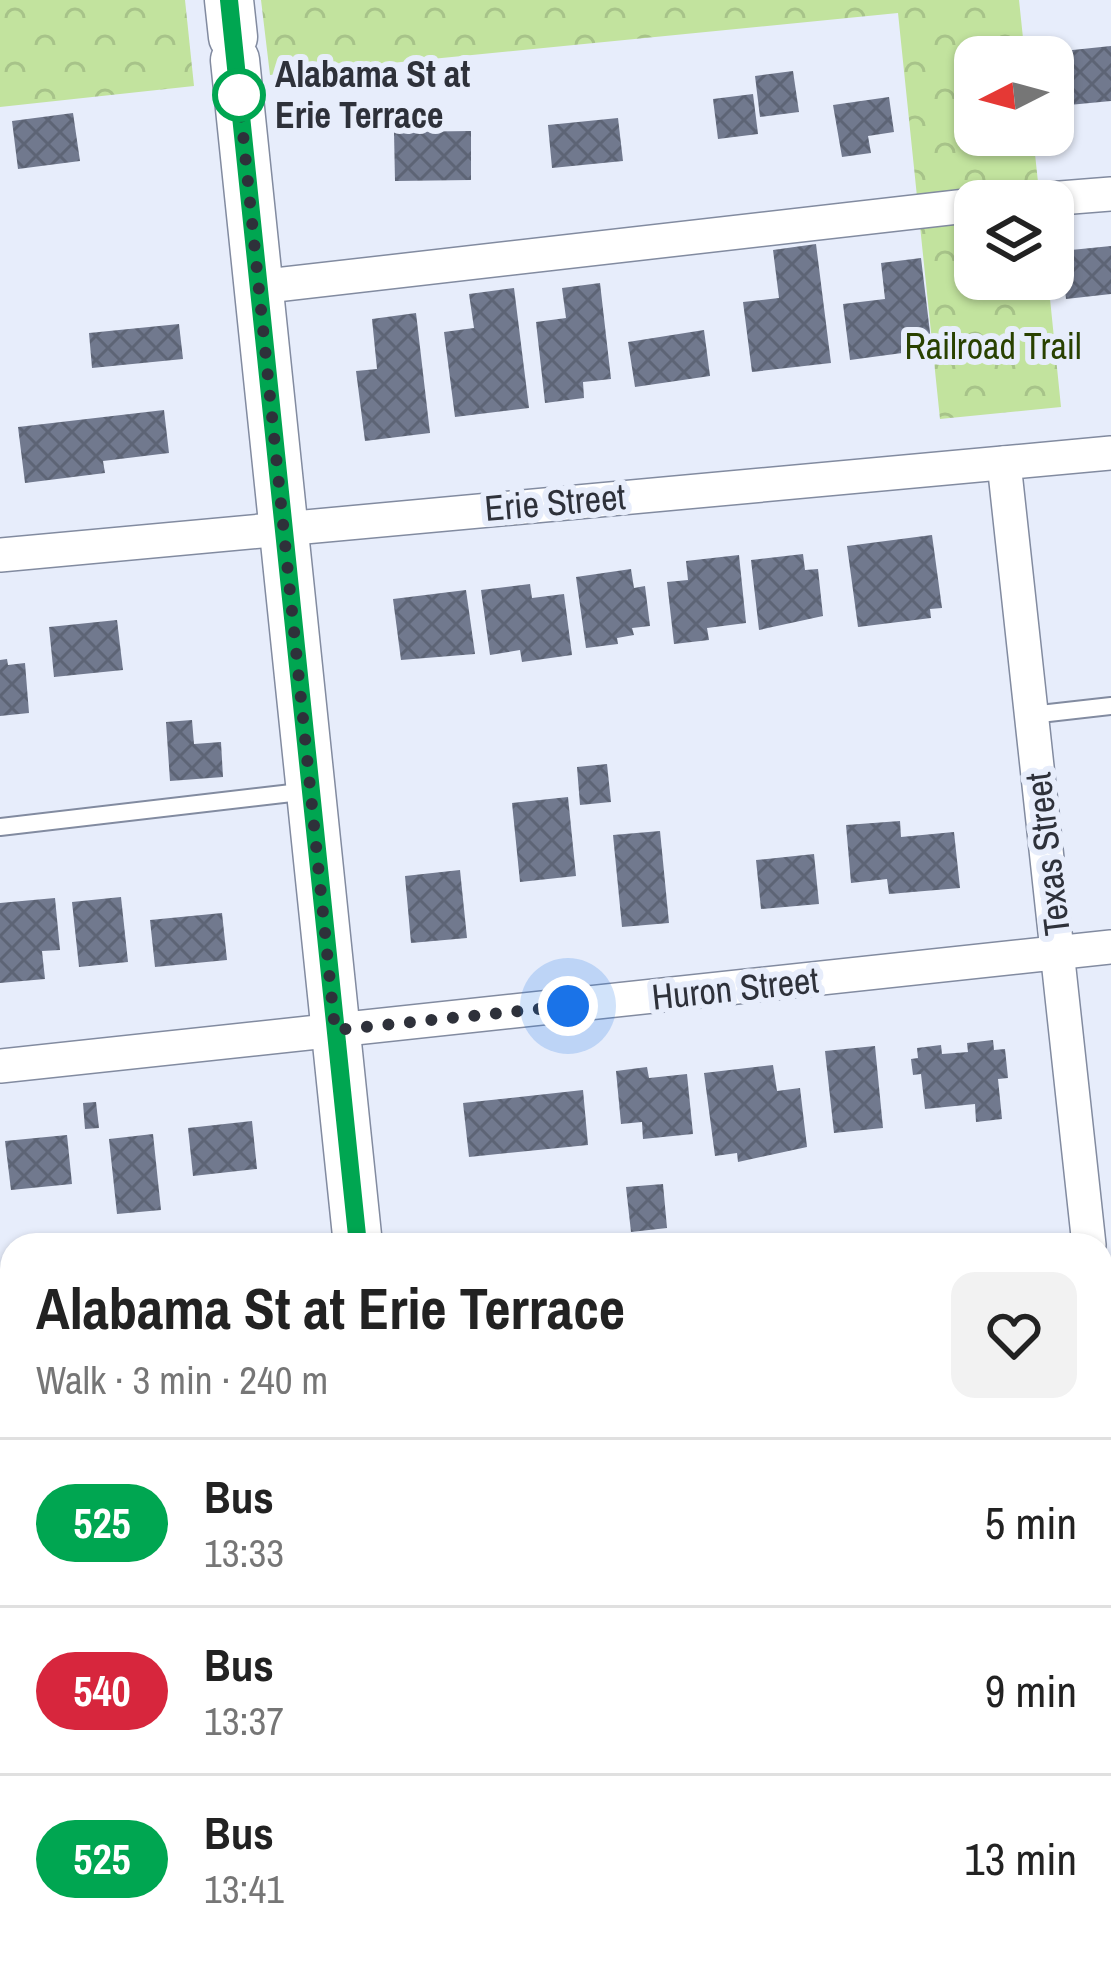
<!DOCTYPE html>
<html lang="en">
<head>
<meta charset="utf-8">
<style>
  :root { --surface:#fff; --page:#f2f2f2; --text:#222; --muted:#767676; --line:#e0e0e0 }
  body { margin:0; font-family:"Archivo Narrow",sans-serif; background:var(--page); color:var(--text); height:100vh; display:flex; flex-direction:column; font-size:45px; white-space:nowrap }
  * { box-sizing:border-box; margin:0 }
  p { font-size:39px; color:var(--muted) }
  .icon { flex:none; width:66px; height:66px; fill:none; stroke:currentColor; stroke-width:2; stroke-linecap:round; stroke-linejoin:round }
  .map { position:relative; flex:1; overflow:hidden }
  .side { position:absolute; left:0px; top:1233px; width:1113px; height:735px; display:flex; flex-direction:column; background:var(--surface); border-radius:36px 36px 0 0; box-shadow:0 3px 9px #0004 }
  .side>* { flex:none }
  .badge { padding:0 24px; border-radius:39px; font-size:42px; line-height:78px }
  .needle { width:78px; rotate:264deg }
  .tools { position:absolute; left:954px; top:36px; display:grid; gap:24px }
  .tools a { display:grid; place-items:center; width:120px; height:120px; border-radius:24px; background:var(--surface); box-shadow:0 3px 9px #0004; font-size:60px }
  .you { position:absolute; width:60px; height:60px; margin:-30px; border:9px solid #fff; border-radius:50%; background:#1a73e8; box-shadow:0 0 0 18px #1a73e833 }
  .map>.badge { position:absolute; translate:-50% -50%; box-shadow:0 0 0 6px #fff }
  .round { display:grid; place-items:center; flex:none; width:126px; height:126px; border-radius:24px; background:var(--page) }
  .summary { display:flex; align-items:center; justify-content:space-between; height:204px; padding:0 36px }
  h1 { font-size:57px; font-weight:700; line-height:90px }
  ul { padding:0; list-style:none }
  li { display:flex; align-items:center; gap:36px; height:168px; padding:0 36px; border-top:3px solid var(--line) }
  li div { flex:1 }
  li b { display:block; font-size:45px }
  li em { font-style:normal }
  li .badge { min-width:132px; font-weight:700; text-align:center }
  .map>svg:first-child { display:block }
  .forest { fill:url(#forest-crowns) }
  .building { fill:url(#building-cross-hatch) }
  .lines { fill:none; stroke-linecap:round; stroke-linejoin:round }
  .lane-casing { stroke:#828ba0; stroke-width:20 }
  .street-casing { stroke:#828ba0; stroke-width:36 }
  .secondary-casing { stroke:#828ba0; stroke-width:51 }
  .lane { stroke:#fff; stroke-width:16 }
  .street { stroke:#fff; stroke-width:33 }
  .secondary { stroke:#fff; stroke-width:48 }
  .line-casing { stroke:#fff; stroke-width:27 }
  .line { stroke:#00a651; stroke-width:18 }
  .walk { stroke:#2e313a; stroke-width:12; stroke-dasharray:0 21.6 }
  .stop-dot { fill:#fff; stroke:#00a651; stroke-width:6 }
  .labels { text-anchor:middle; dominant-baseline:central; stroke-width:12; stroke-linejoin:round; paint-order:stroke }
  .stop-label { font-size:36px; font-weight:bold; fill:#2e313a; stroke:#e7edfb; text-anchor:start }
  .park-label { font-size:36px; fill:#294100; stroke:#e7edfb }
  .street-label { font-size:36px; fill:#2e313a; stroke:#e7edfb }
</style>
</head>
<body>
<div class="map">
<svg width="1111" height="1967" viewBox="0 0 1111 1967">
  <defs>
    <pattern id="forest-crowns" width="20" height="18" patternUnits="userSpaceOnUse" patternTransform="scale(3)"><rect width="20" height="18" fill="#c2e39e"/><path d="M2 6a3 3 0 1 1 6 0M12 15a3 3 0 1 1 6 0" fill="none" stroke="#a7c389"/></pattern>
    <pattern id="building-cross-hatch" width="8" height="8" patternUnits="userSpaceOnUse" patternTransform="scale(3)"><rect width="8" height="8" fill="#71798e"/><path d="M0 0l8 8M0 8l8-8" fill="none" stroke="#5d6475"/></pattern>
  </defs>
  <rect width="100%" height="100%" fill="#e7edfb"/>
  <!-- forest -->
  <g class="forest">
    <path d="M0,0H185L194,86L0,107Z"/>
    <path d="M261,0H1019L1025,57H975V135H1033L1040,201H975V279H1048L1061,407L940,419L898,13L270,75Z"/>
  </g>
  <!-- building -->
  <g class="building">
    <path d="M1111,46V101L1069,105L1063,51Z"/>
    <path d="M793,71L799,112L760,117L755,76Z"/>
    <path d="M753,94L758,134L718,139L713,99Z"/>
    <path d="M889,97L894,132L868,136L871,153L842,157L833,105Z"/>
    <path d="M73,113L80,161L18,169L12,121Z"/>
    <path d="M618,118L623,161L552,168L548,125Z"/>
    <path d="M471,131V180L395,181L394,132Z"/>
    <path d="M816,244L831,363L752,372L743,302L779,298L773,250Z"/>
    <path d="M1111,246V294L1066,299L1061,251Z"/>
    <path d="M921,258L932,349L850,360L843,304L885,299L881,263Z"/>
    <path d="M600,283L611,379L583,382L584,398L545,403L536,322L566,318L562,288Z"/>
    <path d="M514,288L529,408L455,417L444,332L474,328L469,294Z"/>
    <path d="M416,313L430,433L365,441L356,371L377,369L372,319Z"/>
    <path d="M179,324L183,359L92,368L89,333Z"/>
    <path d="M704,330L710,376L635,387L628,342Z"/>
    <path d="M164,410L169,453L103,461L105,473L25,483L18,427Z"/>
    <path d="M932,535L942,608L930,609L931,618L858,627L847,546Z"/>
    <path d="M803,554L805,570L818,569L823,616L759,630L751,560Z"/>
    <path d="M739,555L746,623L707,628L709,640L674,644L667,582L688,580L686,561Z"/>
    <path d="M631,569L634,588L645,586L650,626L632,628L634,635L617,638L618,644L586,648L576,577Z"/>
    <path d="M530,584L532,598L564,594L572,655L522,662L520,650L490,655L481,590Z"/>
    <path d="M466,590L475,654L401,660L393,599Z"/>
    <path d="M117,620L123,670L54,677L49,627Z"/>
    <path d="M7,659L8,665L25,663L29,713L0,716V660Z"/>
    <path d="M192,720L194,744L221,742L223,777L170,781L166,722Z"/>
    <path d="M607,764L611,802L580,805L577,767Z"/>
    <path d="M568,797L576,876L520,882L512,803Z"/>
    <path d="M900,821L901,837L954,832L960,888L889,894L887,879L851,883L846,825Z"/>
    <path d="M660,831L669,923L622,927L613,835Z"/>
    <path d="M814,854L819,904L761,909L756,860Z"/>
    <path d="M460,870L467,938L411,943L405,876Z"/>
    <path d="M121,897L128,962L79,967L72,902Z"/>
    <path d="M55,898L60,950L42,951L45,979L0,983V903Z"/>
    <path d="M222,913L227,960L155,967L150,920Z"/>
    <path d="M993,1040L994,1050L1005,1049L1008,1078L998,1079L1002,1119L976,1122L975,1104L925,1109L921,1074L913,1075L911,1059L918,1058L917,1048L941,1045L942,1054L968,1052L967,1043Z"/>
    <path d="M875,1046L883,1128L834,1133L825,1051Z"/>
    <path d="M773,1065L777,1091L800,1088L807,1147L738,1162L737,1153L715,1156L704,1073Z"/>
    <path d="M647,1067L649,1078L687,1074L693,1134L643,1139L642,1122L621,1124L616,1071Z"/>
    <path d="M583,1090L588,1145L469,1157L463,1103Z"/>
    <path d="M96,1102L99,1128L85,1129L83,1103Z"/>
    <path d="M252,1121L257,1169L193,1176L188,1128Z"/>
    <path d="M153,1134L161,1210L117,1214L109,1139Z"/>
    <path d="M67,1135L72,1184L11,1190L5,1141Z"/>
    <path d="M663,1184L667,1228L631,1232L626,1187Z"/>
    <path d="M12,1419V1475L0,1476V1420Z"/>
    <path d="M12,1656V1704L0,1705V1657Z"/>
    <path d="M17,1956H118L119,1967H18Z"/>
    <rect x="233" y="1956" width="64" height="11"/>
  </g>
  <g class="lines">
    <!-- lane casing -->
    <g class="lane-casing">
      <g id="lane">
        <path d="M1031,715L1111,706"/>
        <path d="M0,827L309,791"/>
      </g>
    </g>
    <!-- street casing -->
    <g class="street-casing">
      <g id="street">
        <path d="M1022,201L1111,194"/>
        <path d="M258,287L975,205"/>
        <path d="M1004,463L1089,1245"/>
        <path d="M0,555L1111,453"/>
        <path d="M0,1066L1111,947"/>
        <path d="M1101,1365L1111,1462"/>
        <path d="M0,1568L12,1567"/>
      </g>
    </g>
    <!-- secondary casing -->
    <g class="secondary-casing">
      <g id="secondary">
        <path d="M229,0L233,37"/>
        <path d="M235,60L358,1245"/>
        <path d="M432,1956L433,1967"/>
      </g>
    </g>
    <!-- lane -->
    <use href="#lane" class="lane"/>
    <!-- street -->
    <use href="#street" class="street"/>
    <!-- secondary -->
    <use href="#secondary" class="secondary"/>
  </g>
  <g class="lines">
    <!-- line casing -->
    <g class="line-casing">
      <path id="line" d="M229,0L358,1245"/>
    </g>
    <!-- line -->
    <use href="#line" class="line"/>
    <!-- walk -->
    <path class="walk" d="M239,95L335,1030L568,1006"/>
  </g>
  <!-- markers -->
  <circle class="stop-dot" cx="239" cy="95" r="24"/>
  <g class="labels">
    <!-- stop labels -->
    <g class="stop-label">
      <text x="275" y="74">Alabama St at<tspan x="275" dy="41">Erie Terrace</tspan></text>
    </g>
    <!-- park labels -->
    <g class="park-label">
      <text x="993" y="346">Railroad Trail</text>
    </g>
    <!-- street labels -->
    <g class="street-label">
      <text transform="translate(555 502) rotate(-5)">Erie Street</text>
      <text transform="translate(1047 854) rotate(-97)">Texas Street</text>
      <text transform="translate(735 988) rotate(-6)">Huron Street</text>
    </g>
  </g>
</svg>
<div class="tools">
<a><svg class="needle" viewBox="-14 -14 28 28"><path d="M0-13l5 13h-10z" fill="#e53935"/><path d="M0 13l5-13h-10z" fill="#767676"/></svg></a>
<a><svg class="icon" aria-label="layers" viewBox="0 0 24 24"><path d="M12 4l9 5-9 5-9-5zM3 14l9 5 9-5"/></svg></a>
</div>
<div class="you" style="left:568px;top:1006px"></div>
<section class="side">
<div class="summary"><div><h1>Alabama St at Erie Terrace</h1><p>Walk · 3 min · 240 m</p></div><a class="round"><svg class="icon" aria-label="heart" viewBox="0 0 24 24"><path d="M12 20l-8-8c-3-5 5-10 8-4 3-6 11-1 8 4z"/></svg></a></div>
<ul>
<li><span class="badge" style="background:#00a651;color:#fff">525</span><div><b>Bus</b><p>13:33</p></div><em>5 min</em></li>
<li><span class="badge" style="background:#d7263d;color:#fff">540</span><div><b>Bus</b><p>13:37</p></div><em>9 min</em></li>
<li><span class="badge" style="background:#00a651;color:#fff">525</span><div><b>Bus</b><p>13:41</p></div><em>13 min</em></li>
</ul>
</section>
</div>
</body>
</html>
